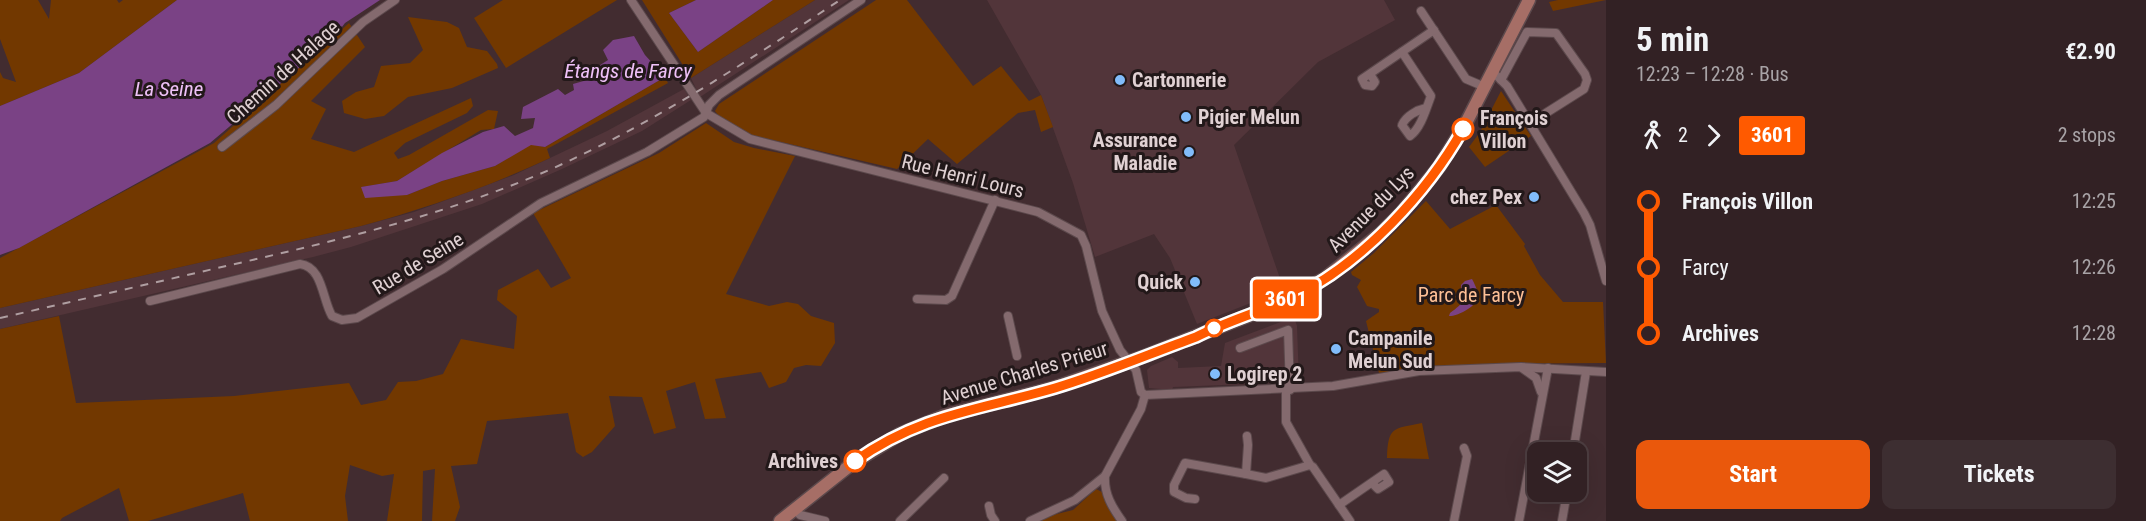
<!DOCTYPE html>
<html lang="en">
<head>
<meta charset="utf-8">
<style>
  :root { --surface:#322124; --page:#3d2e31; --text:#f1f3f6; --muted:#a8a3a6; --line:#4d3e41; --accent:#ea580c }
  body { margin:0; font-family:"Roboto Condensed",sans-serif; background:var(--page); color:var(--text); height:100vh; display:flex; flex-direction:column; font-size:22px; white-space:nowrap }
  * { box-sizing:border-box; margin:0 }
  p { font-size:20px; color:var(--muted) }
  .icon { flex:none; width:33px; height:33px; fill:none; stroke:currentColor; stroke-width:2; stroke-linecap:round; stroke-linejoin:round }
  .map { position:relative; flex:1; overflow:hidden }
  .details { display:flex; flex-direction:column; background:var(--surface); width:540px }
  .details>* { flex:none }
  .badge { padding:0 12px; border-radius:4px; font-size:21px; line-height:39px }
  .tools { position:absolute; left:1527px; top:442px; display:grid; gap:12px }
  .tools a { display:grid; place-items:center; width:60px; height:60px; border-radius:12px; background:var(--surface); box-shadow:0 6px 24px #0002,0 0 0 2px var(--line); font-size:30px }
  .map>.badge { position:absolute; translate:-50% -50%; box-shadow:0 0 0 3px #fff }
  .legs { display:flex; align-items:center; gap:9px; height:66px; padding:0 30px; font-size:20px }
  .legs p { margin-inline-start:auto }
  .overview { display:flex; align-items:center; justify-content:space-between; height:102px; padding:0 30px }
  h1 { font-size:33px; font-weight:700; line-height:45px }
  .button { display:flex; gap:12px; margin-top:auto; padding:12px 30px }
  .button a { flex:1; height:69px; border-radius:12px; background:var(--accent); color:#fff; font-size:24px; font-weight:700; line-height:69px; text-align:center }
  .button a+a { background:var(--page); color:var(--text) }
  ul { padding:0 30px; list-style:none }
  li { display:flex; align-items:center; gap:21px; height:66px; font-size:22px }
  li i { display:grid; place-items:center; width:9px; height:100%; margin:0 8px; background:currentColor }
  li i::after { content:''; width:15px; height:15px; margin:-8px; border:4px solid; border-radius:50%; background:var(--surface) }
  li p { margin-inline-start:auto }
  li:first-child i { background:linear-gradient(#0000 50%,currentColor 0) }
  li:last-child i { background:linear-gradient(currentColor 50%,#0000 0) }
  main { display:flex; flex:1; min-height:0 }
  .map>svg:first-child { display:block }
  .built { fill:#52353a }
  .green { fill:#723800 }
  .water { fill:#7a4285 }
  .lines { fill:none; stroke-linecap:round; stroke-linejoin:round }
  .street-tunnel { stroke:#5a4548; stroke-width:8; stroke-dasharray:8 4; stroke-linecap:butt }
  .street-casing { stroke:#5c494c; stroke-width:10 }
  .primary-casing { stroke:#5c494c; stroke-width:15 }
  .street { stroke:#846a6e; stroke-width:8 }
  .primary { stroke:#a66e66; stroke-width:12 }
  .rail { stroke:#af9ea1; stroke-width:2; stroke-dasharray:8 8; stroke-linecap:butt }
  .line-1-casing { stroke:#fff; stroke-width:14 }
  .line-1 { stroke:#ff5a00; stroke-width:9 }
  .poi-dot { fill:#81bcfa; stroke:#221819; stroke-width:2 }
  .stop-1-dot { fill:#fff; stroke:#ff5a00; stroke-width:3 }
  .labels { text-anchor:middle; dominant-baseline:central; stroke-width:6; stroke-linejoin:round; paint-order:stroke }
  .street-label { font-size:20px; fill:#e0d1d3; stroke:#221819 }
  .poi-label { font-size:20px; font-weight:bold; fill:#e0d1d3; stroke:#221819; text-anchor:start }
  .stop-label { font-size:20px; font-weight:bold; fill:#e0d1d3; stroke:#221819; text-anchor:start }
  .park-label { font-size:20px; fill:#fec096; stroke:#221819 }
  .water-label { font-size:21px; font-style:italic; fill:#efc1f8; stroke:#221819 }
</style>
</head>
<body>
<main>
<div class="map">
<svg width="1606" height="521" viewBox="0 0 1606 521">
  <rect width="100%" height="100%" fill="#422c30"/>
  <!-- built -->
  <g class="built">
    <path d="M815,0H849L700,97L691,78Z"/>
    <path d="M987,0H1384L1395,20L1318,62L1234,145L1284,290L1197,324L1170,258L1154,234L1095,257L1073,183L1041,95Z"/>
    <path d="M684,89L691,100L642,131L562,169L482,204L351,247L313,257L0,329V308L361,226L414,212L514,175L607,131Z"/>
    <path d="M1294,317L1297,326L1299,382L1173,387L1172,390L1149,388L1147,370L1151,366L1172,357L1178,362V368L1221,366L1225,343Z"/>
  </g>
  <!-- green -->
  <g class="green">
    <path d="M0,0H38L49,19L51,0H117L119,3L123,0H177L79,73L0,106V72L3,78L16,82L0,39Z"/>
    <path d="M503,0H617L506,68L474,18Z"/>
    <path d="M642,0H696L669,13L698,52L773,0H815L691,78Z"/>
    <path d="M876,0H907L973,86L1001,66L1029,101L1041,95L1053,127L1041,132L1035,110L1018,113L957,164L928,139L897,169L747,134L719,116L715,111L719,104Z"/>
    <path d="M1558,0H1606L1553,11L1549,2Z"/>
    <path d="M408,17L447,22L459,28L467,47L487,51L497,64L498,68L452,88L408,97L384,116L365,119L344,113L342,101L356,92L374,87L381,66L410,63L423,50Z"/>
    <path d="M349,23L365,47L311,101L326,109L311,139L354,152L471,98L473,106L467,113L405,143L394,153L398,159L409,155L488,110L498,111L494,129L481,130L397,181L362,187L407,195L442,181L495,166L531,144L545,147L665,77L668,83L547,149L550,158C488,187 426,208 361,226L0,308V258L214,143Z"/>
    <path d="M1501,91L1531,136L1485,167L1469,147L1480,132Z"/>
    <path d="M706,123L734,142L754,148L795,156L726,294L769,306L787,302L798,304L811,316L834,323L835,343L821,366L806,365L794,368L786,382L769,388L761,372L715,379L726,418L705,419L695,382L666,391L676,428L654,434L642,397L609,396L615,426L592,452L583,457L576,452L568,413L487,421L477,464L451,466L460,507L455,521H432L435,469L423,471L422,521H387L394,474L382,476L350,465L345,496L348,521H250L243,493L148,521H129L119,488L62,518L60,521H0V329L59,316L76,403L234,396L349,383L361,405L386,400L398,382L416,381L443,374L461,339L514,349L517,316L497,300L498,290L538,269L551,288L571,278L533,213L659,153Z"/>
    <path d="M1426,201L1450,229L1496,205L1525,244L1524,246L1540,275L1563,302H1603L1606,363L1474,364L1379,373L1366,321L1379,312V309L1367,306L1357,287L1361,280L1352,275L1351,272L1374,253Z"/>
    <path d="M1422,423L1429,459L1387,458C1388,426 1393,429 1422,423Z"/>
    <path d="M1096,489L1102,492L1119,521H1037V519L1073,510Z"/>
  </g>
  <!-- water -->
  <g class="water">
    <path d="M177,0H380L345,23L332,40L210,143L19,248L0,255V106L79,73Z"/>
    <path d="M696,0H773L698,52L669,13Z"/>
    <path d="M634,36L645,55L665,77L545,147L531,145L495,166L442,181L407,195L365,198L361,187L397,181L442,153L483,132L504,126L515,136L533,128L535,118L521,119L523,107L558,89L565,95L574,90L573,84L587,80L586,74L608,60L603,50L613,40Z"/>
    <path d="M1472,279C1481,296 1481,302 1463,312C1458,314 1455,316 1449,316L1450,313C1465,302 1463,303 1461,285L1465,281Z"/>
  </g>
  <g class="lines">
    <!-- street-tunnel -->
    <path class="street-tunnel" d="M1536,118L1546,113"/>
    <!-- street casing -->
    <g class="street-casing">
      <g id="street">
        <path d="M631,0L706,113L750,139L1038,212L1081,235L1086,246L1102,311L1120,350L1136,370L1141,392L1145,395"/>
        <path d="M1421,11L1466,79L1485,87"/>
        <path d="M1402,52L1431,96C1426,109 1421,128 1410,136L1402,125C1406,116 1417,110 1426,108"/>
        <path d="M1493,72L1507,86L1584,213L1590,225L1606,281"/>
        <path d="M1370,74L1375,82L1372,86L1365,85L1362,79L1434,30"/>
        <path d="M1501,80L1527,32L1556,33L1585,74L1587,80L1584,89L1546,113"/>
        <path d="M222,147L276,105L363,22L395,0"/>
        <path d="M917,299L946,300L952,296L995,200"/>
        <path d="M150,301L300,264C323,267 322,299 332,316L342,320L357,318L443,269L541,203L647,152L704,117L709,105L719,95L861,0"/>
        <path d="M1008,316L1017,356"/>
        <path d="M1240,348L1288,330L1290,390"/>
        <path d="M1522,368L1536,378L1541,392"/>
        <path d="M1286,390V422L1310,465L1313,467L1350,521"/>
        <path d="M1145,395L1333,386L1419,371L1521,367L1606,372"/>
        <path d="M1247,436L1248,445L1246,474L1266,478L1310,465"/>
        <path d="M1573,453L1586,372"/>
        <path d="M1195,499L1186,498L1174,492V485L1185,463L1246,474"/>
        <path d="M1339,505L1384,474L1389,482L1378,489L1372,483"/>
        <path d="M989,506L991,515L995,521"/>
        <path d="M794,509L800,515L825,521"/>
        <path d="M900,521L944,478"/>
        <path d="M1030,521L1075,500L1105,476"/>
        <path d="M1122,521C1112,507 1104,494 1105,476L1141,409L1145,395"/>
        <path d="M1454,521L1467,456L1464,448"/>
        <path d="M1519,521L1548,368"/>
        <path d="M1562,521L1567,492"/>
      </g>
    </g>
    <!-- primary casing -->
    <g class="primary-casing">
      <path id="primary" d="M780,521L853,463L900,434L944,416L1053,388L1145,356L1268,308L1324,279L1381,233L1402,212L1439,167L1466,123L1529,0"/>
    </g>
    <!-- street -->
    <use href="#street" class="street"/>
    <!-- primary -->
    <use href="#primary" class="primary"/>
    <!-- rail -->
    <path class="rail" d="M0,318C79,300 157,282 235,264C343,239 448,214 549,170C653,124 746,62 840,0"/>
  </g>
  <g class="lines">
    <!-- line-1 casing -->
    <g class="line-1-casing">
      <path id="line-1" d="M855,461C921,414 980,410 1055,388C1102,374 1149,354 1196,337C1229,320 1264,311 1297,295C1363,262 1427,193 1463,129"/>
    </g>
    <!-- line-1 -->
    <use href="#line-1" class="line-1"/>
  </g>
  <!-- markers -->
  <g class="poi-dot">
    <circle cx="1120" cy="80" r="6"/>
    <circle cx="1186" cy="117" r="6"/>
    <circle cx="1189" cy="152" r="6"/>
    <circle cx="1534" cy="197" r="6"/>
    <circle cx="1195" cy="282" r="6"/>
    <circle cx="1336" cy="349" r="6"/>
    <circle cx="1215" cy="374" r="6"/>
  </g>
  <g class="stop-1-dot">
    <circle cx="1463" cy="129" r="10"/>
    <circle cx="1214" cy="328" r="8"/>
    <circle cx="855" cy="461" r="10"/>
  </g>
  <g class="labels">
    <!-- street labels -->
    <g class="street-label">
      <text transform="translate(283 72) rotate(-42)">Chemin de Halage</text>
      <text transform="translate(963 176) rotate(14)">Rue Henri Lours</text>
      <text transform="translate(1371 209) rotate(-45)">Avenue du Lys</text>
      <text transform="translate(418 263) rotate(-31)">Rue de Seine</text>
      <text transform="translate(1024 373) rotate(-17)">Avenue Charles Prieur</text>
    </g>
    <!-- poi labels -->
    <g class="poi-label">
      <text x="1132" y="80">Cartonnerie</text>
      <text x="1198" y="117">Pigier Melun</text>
      <text x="1177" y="140" text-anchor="end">Assurance<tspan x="1177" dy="23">Maladie</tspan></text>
      <text x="1522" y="197" text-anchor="end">chez Pex</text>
      <text x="1183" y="282" text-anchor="end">Quick</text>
      <text x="1348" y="338">Campanile<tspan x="1348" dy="23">Melun Sud</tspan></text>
      <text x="1227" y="374">Logirep 2</text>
    </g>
    <!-- stop labels -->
    <g class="stop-label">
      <text x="1480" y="118">François<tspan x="1480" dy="23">Villon</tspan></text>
      <text x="838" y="461" text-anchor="end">Archives</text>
    </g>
    <!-- park labels -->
    <g class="park-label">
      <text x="1471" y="295">Parc de Farcy</text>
    </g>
    <!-- water labels -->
    <g class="water-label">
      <text x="628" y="71">Étangs de Farcy</text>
      <text x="169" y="89">La Seine</text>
    </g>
  </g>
</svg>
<div class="tools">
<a><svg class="icon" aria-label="layers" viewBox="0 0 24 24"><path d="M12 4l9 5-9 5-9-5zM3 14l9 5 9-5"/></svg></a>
</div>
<b class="badge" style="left:1286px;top:299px;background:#ff5a00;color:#fff">3601</b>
</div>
<section class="details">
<div class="overview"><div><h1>5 min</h1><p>12:23 – 12:28 · Bus</p></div><b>€2.90</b></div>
<div class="legs"><svg class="icon" aria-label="walk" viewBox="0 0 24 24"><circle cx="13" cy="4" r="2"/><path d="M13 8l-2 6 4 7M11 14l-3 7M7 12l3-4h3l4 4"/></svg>2<svg class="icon" aria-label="forward" viewBox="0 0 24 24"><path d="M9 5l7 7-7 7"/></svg><b class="badge" style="background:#ff5a00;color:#fff">3601</b><p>2 stops</p></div>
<ul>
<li><i style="color:#ff5a00"></i><b>François Villon</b><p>12:25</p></li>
<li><i style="color:#ff5a00"></i><span>Farcy</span><p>12:26</p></li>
<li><i style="color:#ff5a00"></i><b>Archives</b><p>12:28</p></li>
</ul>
<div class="button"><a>Start</a><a>Tickets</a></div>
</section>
</main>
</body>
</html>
